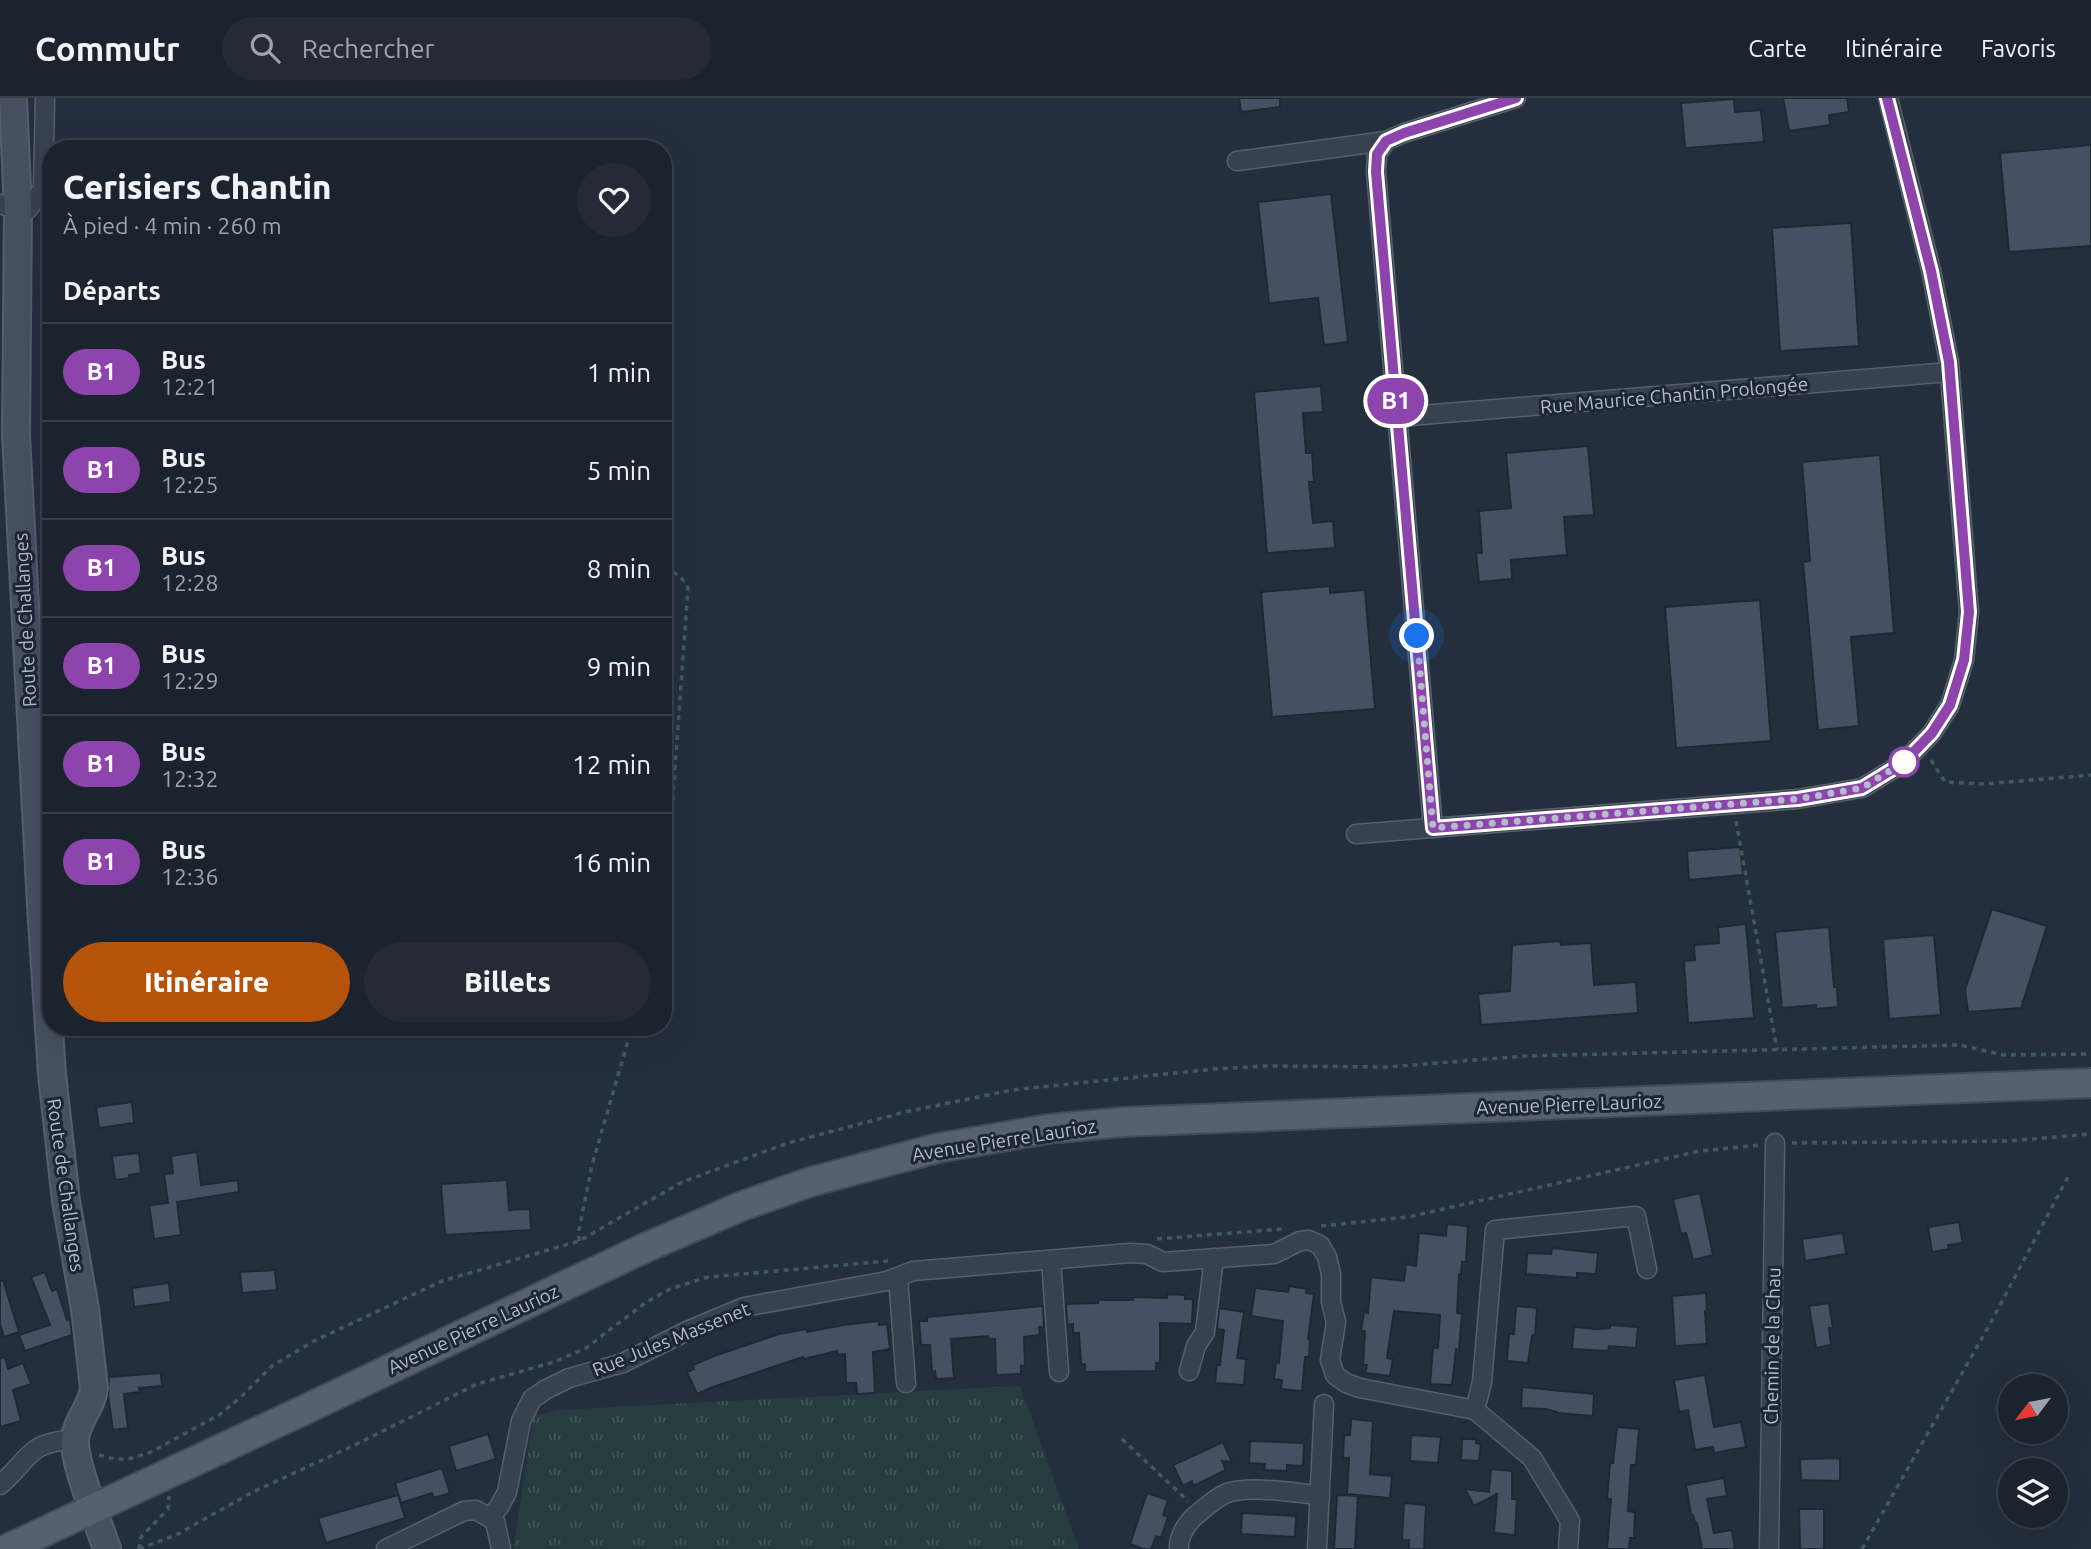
<!DOCTYPE html>
<html lang="fr">
<head>
<meta charset="utf-8">
<style>
  :root { --surface:#1b232e; --page:#242b36; --text:#f1f3f6; --muted:#a0a4aa; --line:#39404a; --accent:#b45309 }
  body { margin:0; font-family:Ubuntu,sans-serif; background:var(--page); color:var(--text); height:100vh; display:flex; flex-direction:column; font-size:26px; white-space:nowrap }
  * { box-sizing:border-box; margin:0 }
  p { font-size:23px; color:var(--muted) }
  .icon { flex:none; width:38px; height:38px; fill:none; stroke:currentColor; stroke-width:2; stroke-linecap:round; stroke-linejoin:round }
  .map { position:relative; flex:1; overflow:hidden }
  .details { position:absolute; left:42px; top:42px; width:630px; height:896px; display:flex; flex-direction:column; background:var(--surface); border-radius:28px; box-shadow:0 7px 28px #0002,0 0 0 2px var(--line) }
  .details>* { flex:none }
  .badge { padding:0 14px; border-radius:23px; font-size:24px; line-height:46px }
  .needle { width:46px; rotate:238deg }
  .fabs { position:absolute; left:1998px; top:1276px; display:grid; gap:14px }
  .fabs a { display:grid; place-items:center; width:70px; height:70px; border-radius:50%; background:var(--surface); box-shadow:0 7px 28px #0002,0 0 0 2px var(--line); font-size:35px }
  .you { position:absolute; width:35px; height:35px; margin:-18px; border:5px solid #fff; border-radius:50%; background:#1a73e8; box-shadow:0 0 0 10px #1a73e833 }
  .map>.badge { position:absolute; translate:-50% -50%; box-shadow:0 0 0 4px #fff }
  h2 { padding:0 21px; font-size:26px; line-height:63px }
  .round { display:grid; place-items:center; flex:none; width:74px; height:74px; border-radius:37px; background:var(--page) }
  .head { display:flex; align-items:center; justify-content:space-between; height:119px; padding:0 21px }
  h1 { font-size:33px; font-weight:800; line-height:52px }
  .cta { display:flex; gap:14px; margin-top:auto; padding:14px 21px }
  .cta a { flex:1; height:80px; border-radius:42px; background:var(--accent); color:#fff; font-size:28px; font-weight:800; line-height:80px; text-align:center }
  .cta a+a { background:var(--page); color:var(--text) }
  ul { padding:0; list-style:none }
  li { display:flex; align-items:center; gap:21px; height:98px; padding:0 21px; border-top:2px solid var(--line) }
  li div { flex:1 }
  li b { display:block; font-size:26px }
  li em { font-style:normal }
  li .badge { min-width:77px; font-weight:700; text-align:center }
  header { display:flex; align-items:center; gap:42px; box-sizing:border-box; height:98px; padding:0 35px; background:var(--surface); border-bottom:2px solid var(--line) }
  header strong { font-size:33px }
  nav { display:flex; gap:38px; margin-inline-start:auto; font-size:24px }
  .search { width:490px; height:63px; background:var(--page); display:flex; align-items:center; gap:18px; box-sizing:border-box; padding:0 24px; border-radius:38px; color:var(--muted); font-size:26px }
  .map>svg:first-child { display:block }
  .grass { fill:url(#grass-tufts) }
  .building { fill:#455162; stroke:#1f2835; stroke-width:2 }
  .lines { fill:none; stroke-linecap:round; stroke-linejoin:round }
  .street-casing { stroke:#565f6c; stroke-width:21 }
  .secondary-casing { stroke:#565f6c; stroke-width:30 }
  .primary-casing { stroke:#414a57; stroke-width:32 }
  .path { stroke:#44595c; stroke-width:3.5; stroke-dasharray:5 5; stroke-linecap:butt }
  .street { stroke:#38414e; stroke-width:18 }
  .secondary { stroke:#465061; stroke-width:26 }
  .primary { stroke:#56606e; stroke-width:28 }
  .line-casing { stroke:#fff; stroke-width:16 }
  .line { stroke:#8e44ad; stroke-width:10 }
  .walk { stroke:#b4bcc9; stroke-width:7; stroke-dasharray:0 12.6 }
  .stop-dot { fill:#fff; stroke:#8e44ad; stroke-width:3.5 }
  .labels { text-anchor:middle; dominant-baseline:central; stroke-width:6; stroke-linejoin:round; paint-order:stroke }
  .street-label { font-size:19px; fill:#b4bcc9; stroke:#1d2633 }
</style>
</head>
<body>
<header>
<strong>Commutr</strong>
<div class="search"><svg class="icon" aria-label="search" viewBox="0 0 24 24"><circle cx="10" cy="10" r="6"/><path d="M15 15l6 6"/></svg>Rechercher</div>
<nav><a>Carte</a><a>Itinéraire</a><a>Favoris</a></nav>
</header>
<div class="map">
<svg width="2091" height="1451" viewBox="0 0 2091 1451">
  <defs>
    <pattern id="grass-tufts" width="24" height="20" patternUnits="userSpaceOnUse" patternTransform="scale(1.75)"><rect width="24" height="20" fill="#263c3f"/><path d="M3 7l-1-3M5 7V3M7 7l1-3M15 17l-1-3M17 17v-4M19 17l1-3" fill="none" stroke="#435659"/></pattern>
  </defs>
  <rect width="100%" height="100%" fill="#242f3e"/>
  <!-- grass -->
  <path class="grass" d="M1020,1288L1079,1451H513L534,1318L559,1312Z"/>
  <!-- building -->
  <g class="building">
    <path d="M1239,0H1280V9L1241,14Z"/>
    <path d="M1783,0H1847L1849,14L1829,17L1830,27L1789,33Z"/>
    <path d="M1734,1L1735,14L1761,12L1764,44L1685,50L1681,5Z"/>
    <path d="M2091,47V148L2009,154L2000,55Z"/>
    <path d="M1331,96L1348,244L1324,247L1318,200L1269,205L1258,104Z"/>
    <path d="M1851,125L1859,248L1780,253L1772,130Z"/>
    <path d="M1321,288L1323,314L1303,315L1306,355H1312L1314,384H1309L1313,425L1333,423L1335,450L1267,455L1254,294Z"/>
    <path d="M1588,348L1594,417L1564,419L1567,457L1511,462L1512,481L1479,484L1476,455H1482L1479,413L1511,410L1506,355Z"/>
    <path d="M1880,357L1894,535L1851,539L1859,628L1818,632L1803,464L1810,463L1802,364Z"/>
    <path d="M1330,488V495L1365,492L1375,611L1272,619L1261,494Z"/>
    <path d="M1760,502L1771,643L1676,650L1665,509Z"/>
    <path d="M1740,749L1743,777L1689,782L1687,753Z"/>
    <path d="M1992,811L2047,828L2021,910L1968,914L1965,892Z"/>
    <path d="M1746,826L1754,920L1688,925L1684,863L1695,862L1694,847L1719,845L1718,829Z"/>
    <path d="M1829,829L1834,889H1837L1838,909L1816,911V907L1782,910L1775,834Z"/>
    <path d="M1934,837L1941,917L1889,921L1883,841Z"/>
    <path d="M1560,843L1561,847L1591,845L1594,887L1636,884L1638,915L1481,927L1478,896L1510,893L1512,847Z"/>
    <path d="M132,1004L134,1025L99,1030L96,1009Z"/>
    <path d="M197,1054L201,1087L238,1082L239,1094L177,1104L181,1137L154,1141L149,1107L168,1105L164,1076L173,1075L171,1058Z"/>
    <path d="M139,1055L141,1075L129,1077L130,1080L115,1082L112,1058Z"/>
    <path d="M507,1082L509,1112L530,1111L531,1132L445,1137L441,1086Z"/>
    <path d="M1700,1095L1713,1157L1693,1162L1686,1135L1681,1136L1673,1101Z"/>
    <path d="M1959,1124L1963,1145L1948,1147L1949,1151L1932,1154L1928,1129Z"/>
    <path d="M1447,1126L1468,1128L1466,1164H1462L1461,1176H1459L1457,1215L1462,1216L1459,1252L1456,1251L1452,1287L1430,1286L1433,1250H1438L1440,1217L1394,1213L1387,1260L1393,1261L1390,1278L1365,1275L1367,1267H1363L1365,1233H1361L1364,1214L1368,1215L1371,1179L1404,1183L1406,1166L1416,1168L1419,1135L1446,1138Z"/>
    <path d="M1843,1135L1846,1156L1805,1163L1802,1141Z"/>
    <path d="M1552,1150L1598,1155L1596,1176L1577,1175V1180L1526,1176L1527,1155L1551,1156Z"/>
    <path d="M275,1172L277,1192L242,1195L240,1174Z"/>
    <path d="M45,1174L52,1193L57,1191L67,1222L70,1221L72,1237L25,1253L19,1237L50,1227L31,1179Z"/>
    <path d="M3,1182L19,1234L4,1239L0,1226V1183Z"/>
    <path d="M169,1185L171,1204L134,1209L132,1190Z"/>
    <path d="M1289,1188L1307,1191L1306,1195L1314,1196L1308,1241L1310,1242L1309,1259H1305L1302,1293L1281,1291L1282,1282L1274,1281L1276,1264L1279,1265L1283,1223L1251,1218L1255,1190L1288,1194Z"/>
    <path d="M1706,1195L1707,1212L1705,1213L1707,1246L1675,1248L1672,1198Z"/>
    <path d="M1167,1196L1185,1197V1201H1193L1192,1226L1160,1225V1265H1156V1273L1085,1274V1266H1081L1079,1235H1073V1226L1067,1227L1066,1206L1098,1205V1202H1133V1199L1167,1200Z"/>
    <path d="M1829,1205L1833,1230H1829L1831,1247L1816,1250L1809,1208Z"/>
    <path d="M1043,1208L1044,1229H1039L1040,1237L1024,1239L1025,1268H1021V1276L996,1277L995,1241H989L988,1238L951,1241L954,1280L936,1281L935,1273L932,1274L930,1247H921L919,1223H927V1219Z"/>
    <path d="M1516,1208L1537,1210L1535,1238L1532,1237L1528,1265L1507,1263L1509,1236H1514Z"/>
    <path d="M1219,1210L1244,1214L1237,1260L1246,1261L1244,1287L1215,1285L1217,1267H1220L1224,1232L1217,1231Z"/>
    <path d="M878,1223L879,1227L887,1226L890,1251L873,1254L875,1295L857,1296L856,1285H846L845,1256L838,1257L837,1253L804,1261L803,1259L713,1289L697,1296L687,1274L694,1271L693,1267L714,1258L779,1236L806,1231L807,1234L843,1227Z"/>
    <path d="M1610,1227L1638,1229L1636,1250L1609,1248L1608,1253L1572,1251L1574,1229L1597,1231L1610,1230Z"/>
    <path d="M5,1259L8,1271L23,1265L31,1286L13,1292L21,1323L0,1329V1260Z"/>
    <path d="M161,1275L162,1288L139,1290L140,1294L124,1296L128,1330L113,1332L108,1298L109,1279Z"/>
    <path d="M1705,1277L1714,1329L1741,1324L1746,1349L1714,1355L1713,1349L1695,1352L1688,1312L1679,1314L1674,1282Z"/>
    <path d="M1522,1289L1594,1296L1593,1318L1557,1315V1314L1545,1311L1521,1310Z"/>
    <path d="M1351,1321L1373,1323L1370,1376L1392,1378L1390,1400L1347,1396L1349,1360H1343L1344,1337H1350Z"/>
    <path d="M1617,1329L1639,1331L1636,1367H1631L1628,1413L1635,1414L1634,1440H1630L1629,1451H1607L1611,1401H1607L1610,1365H1613Z"/>
    <path d="M488,1336L496,1361L456,1373L449,1348Z"/>
    <path d="M1411,1337L1441,1339L1438,1365L1410,1363Z"/>
    <path d="M1462,1341H1476V1345L1481,1346L1479,1363L1461,1362Z"/>
    <path d="M1250,1343L1304,1345L1303,1368L1287,1367V1373L1264,1372L1265,1366L1249,1365Z"/>
    <path d="M1223,1344L1232,1364L1222,1363L1226,1372L1193,1388L1192,1383L1183,1388L1173,1367Z"/>
    <path d="M1840,1360V1383L1801,1382L1800,1361Z"/>
    <path d="M442,1370L450,1395L434,1400L432,1395L401,1405L395,1385Z"/>
    <path d="M1491,1371L1512,1373V1401H1517L1515,1437L1494,1435L1497,1396L1474,1408L1465,1391L1489,1394Z"/>
    <path d="M1724,1380L1727,1398L1707,1401L1714,1435L1732,1432L1735,1451H1702L1697,1425H1695L1693,1417H1691L1686,1387Z"/>
    <path d="M1147,1395L1168,1402L1163,1417L1168,1419L1161,1440L1156,1438L1151,1451H1143L1130,1446Z"/>
    <path d="M398,1397L405,1420L326,1445L318,1420Z"/>
    <path d="M1337,1397L1358,1398L1355,1451H1334Z"/>
    <path d="M1404,1405L1426,1407L1424,1451H1409V1442H1402Z"/>
    <path d="M1799,1411H1824V1451H1800Z"/>
    <path d="M1242,1415L1296,1418L1295,1439L1241,1436Z"/>
  </g>
  <g class="lines">
    <!-- street casing -->
    <g class="street-casing">
      <g id="street">
        <path d="M1237,63L1386,43"/>
        <path d="M0,106L18,112L28,111L43,91L45,0"/>
        <path d="M1397,319L1950,274"/>
        <path d="M1433,730L1376,74L1377,56L1386,43L1404,35L1516,0"/>
        <path d="M1356,736L1798,701L1862,690L1903,665L1932,635L1950,607L1964,562L1969,514L1949,264L1931,172L1888,0"/>
        <path d="M1051,1162L1059,1274"/>
        <path d="M898,1179L906,1285"/>
        <path d="M1189,1273L1196,1248L1205,1234L1214,1160"/>
        <path d="M1475,1312L1482,1284L1495,1132L1636,1118L1647,1171"/>
        <path d="M0,1387C32,1359 26,1345 75,1341"/>
        <path d="M490,1419L499,1409L507,1394L521,1323L532,1301L545,1292L569,1280L623,1265L687,1233L744,1209L887,1183L913,1173L1130,1155L1147,1156L1163,1164L1274,1156L1300,1143L1309,1142L1320,1147L1327,1159L1331,1176V1204L1336,1224L1330,1262L1335,1277L1346,1285L1360,1290L1475,1312L1532,1360L1570,1423L1568,1451"/>
        <path d="M386,1451L464,1413L476,1412L495,1423L501,1451"/>
        <path d="M1179,1451C1178,1439 1187,1425 1195,1418C1205,1410 1215,1400 1227,1395C1250,1387 1295,1395 1320,1397"/>
        <path d="M1317,1451L1324,1306"/>
        <path d="M1769,1451L1775,1045"/>
      </g>
    </g>
    <!-- secondary casing -->
    <g class="secondary-casing">
      <path id="secondary" d="M13,0L18,112L16,337L41,807L52,976L66,1103L85,1211L94,1290C92,1309 77,1321 75,1341C73,1363 99,1427 107,1451"/>
    </g>
    <!-- primary casing -->
    <g class="primary-casing">
      <path id="primary" d="M7,1451L302,1313L562,1189L647,1149L742,1108L810,1084L938,1050L1048,1031L1123,1024L2091,985"/>
    </g>
    <!-- path -->
    <g class="path">
      <path d="M663,472C675,473 683,479 688,490L672,712L663,801"/>
      <path d="M1931,662L1945,684L1984,686L2091,677"/>
      <path d="M1736,723L1777,952"/>
      <path d="M1792,1045L2009,1043L2091,1036"/>
      <path d="M1321,1128L1408,1119L1700,1053L1760,1047"/>
      <path d="M1157,1141L1282,1131"/>
      <path d="M579,1143V1132L592,1067L632,929"/>
      <path d="M1122,1341L1188,1403"/>
      <path d="M99,1357L114,1361H129L151,1354L219,1317L241,1299L272,1268L314,1243L442,1183L579,1143L682,1084L788,1045L905,1014L1012,992L1214,971L1268,968L1388,969L1525,958L1960,947L2003,957L2091,956"/>
      <path d="M139,1451L176,1437L253,1394L361,1344L477,1286L554,1264L586,1250L645,1205L670,1191L708,1179L888,1163"/>
      <path d="M139,1451L141,1439L168,1411L169,1398"/>
      <path d="M1862,1451L1990,1226L2069,1077"/>
    </g>
    <!-- street -->
    <use href="#street" class="street"/>
    <!-- secondary -->
    <use href="#secondary" class="secondary"/>
    <!-- primary -->
    <use href="#primary" class="primary"/>
  </g>
  <g class="lines">
    <!-- line casing -->
    <g class="line-casing">
      <path id="line" d="M1516,0L1404,35L1386,43L1377,56L1376,74L1433,730L1798,701L1862,690L1903,665L1932,635L1950,607L1964,562L1969,514L1949,264L1931,173L1887,0"/>
    </g>
    <!-- line -->
    <use href="#line" class="line"/>
    <!-- walk -->
    <path class="walk" d="M1417,538L1433,730L1798,701L1862,690L1904,664"/>
  </g>
  <!-- markers -->
  <circle class="stop-dot" cx="1904" cy="664" r="14"/>
  <g class="labels">
    <!-- street labels -->
    <g class="street-label">
      <text transform="translate(1674 297) rotate(-5)">Rue Maurice Chantin Prolongée</text>
      <text transform="translate(25 522) rotate(-93)">Route de Challanges</text>
      <text transform="translate(1569 1006) rotate(-2)">Avenue Pierre Laurioz</text>
      <text transform="translate(1004 1042) rotate(-9)">Avenue Pierre Laurioz</text>
      <text transform="translate(66 1087) rotate(82)">Route de Challanges</text>
      <text transform="translate(473 1231) rotate(-25)">Avenue Pierre Laurioz</text>
      <text transform="translate(671 1241) rotate(-22)">Rue Jules Massenet</text>
      <text transform="translate(1772 1248) rotate(-89)">Chemin de la Chau</text>
    </g>
  </g>
</svg>
<div class="fabs">
<a><svg class="needle" viewBox="-14 -14 28 28"><path d="M0-13l5 13h-10z" fill="#e53935"/><path d="M0 13l5-13h-10z" fill="#a0a4aa"/></svg></a>
<a><svg class="icon" aria-label="layers" viewBox="0 0 24 24"><path d="M12 4l9 5-9 5-9-5zM3 14l9 5 9-5"/></svg></a>
</div>
<div class="you" style="left:1417px;top:538px"></div>
<b class="badge" style="left:1396px;top:303px;background:#8e44ad;color:#fff">B1</b>
<section class="details">
<div class="head"><div><h1>Cerisiers Chantin</h1><p>À pied · 4 min · 260 m</p></div><a class="round"><svg class="icon" aria-label="heart" viewBox="0 0 24 24"><path d="M12 20l-8-8c-3-5 5-10 8-4 3-6 11-1 8 4z"/></svg></a></div>
<h2>Départs</h2>
<ul>
<li><span class="badge" style="background:#8e44ad;color:#fff">B1</span><div><b>Bus</b><p>12:21</p></div><em>1 min</em></li>
<li><span class="badge" style="background:#8e44ad;color:#fff">B1</span><div><b>Bus</b><p>12:25</p></div><em>5 min</em></li>
<li><span class="badge" style="background:#8e44ad;color:#fff">B1</span><div><b>Bus</b><p>12:28</p></div><em>8 min</em></li>
<li><span class="badge" style="background:#8e44ad;color:#fff">B1</span><div><b>Bus</b><p>12:29</p></div><em>9 min</em></li>
<li><span class="badge" style="background:#8e44ad;color:#fff">B1</span><div><b>Bus</b><p>12:32</p></div><em>12 min</em></li>
<li><span class="badge" style="background:#8e44ad;color:#fff">B1</span><div><b>Bus</b><p>12:36</p></div><em>16 min</em></li>
</ul>
<div class="cta"><a>Itinéraire</a><a>Billets</a></div>
</section>
</div>
</body>
</html>
